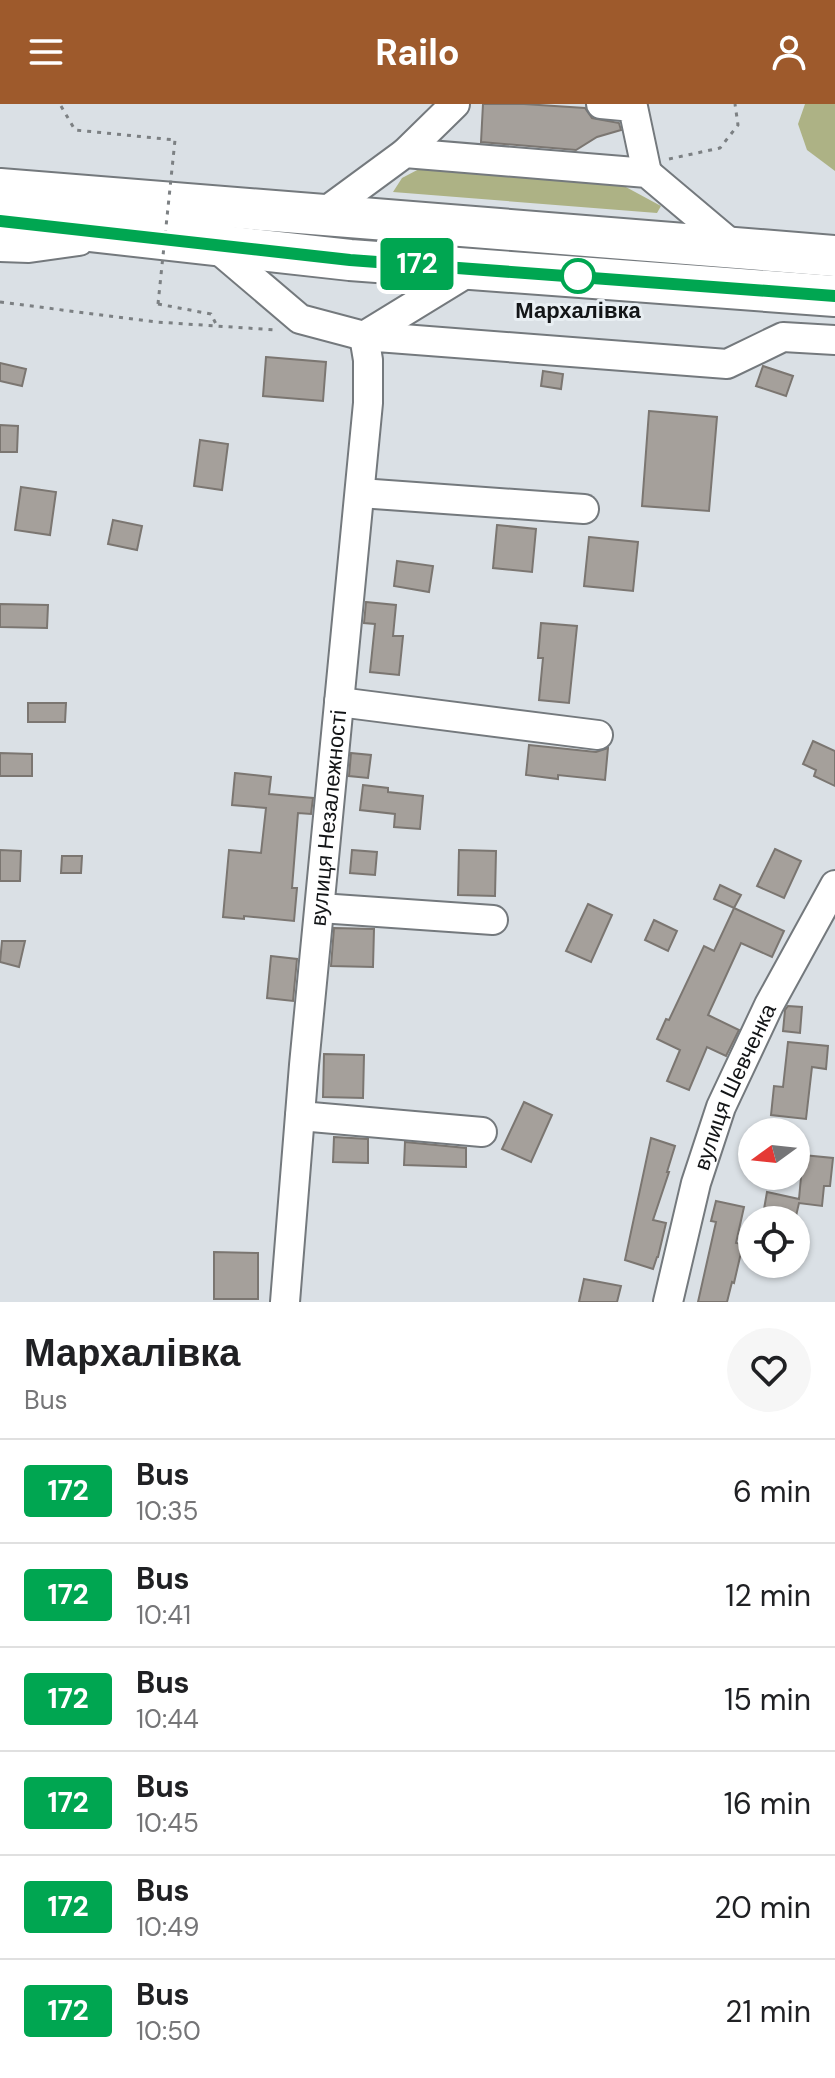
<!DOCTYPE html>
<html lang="en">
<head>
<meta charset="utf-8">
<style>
  :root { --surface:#fff; --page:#f6f6f6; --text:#202124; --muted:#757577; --line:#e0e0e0; --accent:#9e5a2c }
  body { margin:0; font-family:"DM Sans",sans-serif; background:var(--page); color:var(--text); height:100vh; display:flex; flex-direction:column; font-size:30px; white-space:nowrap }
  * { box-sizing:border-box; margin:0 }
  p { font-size:26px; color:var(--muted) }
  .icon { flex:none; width:44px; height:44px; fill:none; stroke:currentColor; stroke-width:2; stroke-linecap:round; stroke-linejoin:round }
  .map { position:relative; height:1198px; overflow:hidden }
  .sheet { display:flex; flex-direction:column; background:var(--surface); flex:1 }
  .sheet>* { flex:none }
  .badge { padding:0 16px; border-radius:6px; font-size:28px; line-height:52px }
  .needle { width:52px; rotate:255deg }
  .tools { position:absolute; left:738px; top:1014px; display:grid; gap:16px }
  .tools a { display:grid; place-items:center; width:72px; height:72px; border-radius:50%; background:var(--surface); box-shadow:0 2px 6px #0004; font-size:40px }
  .map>.badge { position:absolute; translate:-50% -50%; box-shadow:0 0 0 4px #fff }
  .round { display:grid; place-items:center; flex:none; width:84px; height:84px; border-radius:42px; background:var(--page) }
  .head { display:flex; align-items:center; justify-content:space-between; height:136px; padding:0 24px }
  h1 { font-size:38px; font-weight:700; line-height:60px }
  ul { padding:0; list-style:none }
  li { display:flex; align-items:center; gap:24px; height:104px; padding:0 24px; border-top:2px solid var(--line) }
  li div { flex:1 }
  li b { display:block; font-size:30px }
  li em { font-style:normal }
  li .badge { min-width:88px; font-weight:700; text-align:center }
  header { display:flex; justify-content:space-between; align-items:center; height:104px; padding:0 24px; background:var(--accent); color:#fff; font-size:36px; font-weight:700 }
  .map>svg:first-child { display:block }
  .green { fill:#adb285 }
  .building { fill:#a5a09b; stroke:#7b7671; stroke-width:2 }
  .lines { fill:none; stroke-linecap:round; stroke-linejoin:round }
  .minor-casing { stroke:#74797d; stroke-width:32 }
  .highway-casing { stroke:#74797d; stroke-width:44 }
  .path { stroke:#7c8083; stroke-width:3; stroke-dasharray:4 6; stroke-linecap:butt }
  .minor { stroke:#fff; stroke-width:28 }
  .highway { stroke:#fff; stroke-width:40 }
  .path-bridge { stroke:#7c8083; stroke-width:3; stroke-dasharray:4 6; stroke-linecap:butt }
  .line-casing { stroke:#fff; stroke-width:18 }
  .line { stroke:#00a651; stroke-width:12 }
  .stop-dot { fill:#fff; stroke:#00a651; stroke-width:4 }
  .labels { text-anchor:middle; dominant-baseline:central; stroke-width:6; stroke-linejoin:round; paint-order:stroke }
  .stop-label { font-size:22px; font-weight:bold; fill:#131517; stroke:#e8eef2 }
  .street-label { font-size:22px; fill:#131517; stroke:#e8eef2 }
</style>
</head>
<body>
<header><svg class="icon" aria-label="menu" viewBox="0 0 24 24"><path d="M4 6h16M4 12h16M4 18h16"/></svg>Railo<svg class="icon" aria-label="person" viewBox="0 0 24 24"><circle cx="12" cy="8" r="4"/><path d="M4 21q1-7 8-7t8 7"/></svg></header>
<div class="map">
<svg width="835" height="1198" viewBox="0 0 835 1198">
  <rect width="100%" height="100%" fill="#dae0e5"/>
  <!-- green -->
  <g class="green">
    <path d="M805,0H835V67L807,46L798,20Z"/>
    <path d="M421,64L450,68L624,82L661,102L657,109L393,88L402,74Z"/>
  </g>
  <!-- building -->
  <g class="building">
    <path d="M483,0H524L585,4L592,14L619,19L621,26L597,33L576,46L481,38Z"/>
    <path d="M266,253L326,258L323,297L263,292Z"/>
    <path d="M0,259L26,265L22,282L0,277Z"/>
    <path d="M763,262L793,272L786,292L756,282Z"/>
    <path d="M543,267L563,270L561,285L541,282Z"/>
    <path d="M649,307L717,313L709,407L642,402Z"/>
    <path d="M0,321L18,322L17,348H0Z"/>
    <path d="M200,336L228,340L222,386L194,382Z"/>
    <path d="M21,383L56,388L50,431L15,426Z"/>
    <path d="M113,416L142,422L137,446L108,440Z"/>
    <path d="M497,421L536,425L532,468L493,464Z"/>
    <path d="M589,433L638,438L633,487L584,482Z"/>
    <path d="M397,457L433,462L429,488L394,482Z"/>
    <path d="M366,498L396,501L393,532H403L399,571L370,568L375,520L364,519Z"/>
    <path d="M0,500L48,501L47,524L0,523Z"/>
    <path d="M541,519L577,522L569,599L539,596L543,554H538Z"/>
    <path d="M28,599H66L65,618H28Z"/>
    <path d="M813,637L835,647V682L814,672L816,666L803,660Z"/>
    <path d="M529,641L596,648L608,644L605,676L558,671V675L526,671Z"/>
    <path d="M0,649L32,650V672H0Z"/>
    <path d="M351,649L371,651L368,674L349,672Z"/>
    <path d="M235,669L271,673L269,690L313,694L311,710L298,709L292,784H297L294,817L244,812V815L223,813L229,746L261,749L266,704L232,701Z"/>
    <path d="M363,681L388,684V688L423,692L420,725L394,723L395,710L360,706Z"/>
    <path d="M775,745L801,757L784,794L757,782Z"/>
    <path d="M0,746L21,747L20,777H0Z"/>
    <path d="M352,746L377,748L375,771L350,769Z"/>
    <path d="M459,746L496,747L495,792L458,791Z"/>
    <path d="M62,752H82L81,769H61Z"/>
    <path d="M720,781L741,791L734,804L714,795Z"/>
    <path d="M588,800L612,811L591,858L566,847Z"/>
    <path d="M734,804L784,827L772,853L741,839L708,911L739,926L726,952L707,943L689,986L667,977L680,946L657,935L666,915L669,916L704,842L714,847Z"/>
    <path d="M654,816L677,827L668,847L645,836Z"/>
    <path d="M334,824L374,825L373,863L331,862Z"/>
    <path d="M2,837H25L19,863L0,858Z"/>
    <path d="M271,852L297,855L293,897L267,894Z"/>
    <path d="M788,902L802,903L800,929L783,927L785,906Z"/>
    <path d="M788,938L828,942L826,965L812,963L806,1015L771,1011L774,982L783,983Z"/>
    <path d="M324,950L364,951L363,994L323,993Z"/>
    <path d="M524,998L552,1011L531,1058L502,1045Z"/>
    <path d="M334,1033L368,1035V1059L333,1058Z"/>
    <path d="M651,1034L675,1042L667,1068H669L653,1116L666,1119L658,1153H657L653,1165L625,1156Z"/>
    <path d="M405,1038L466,1044V1063L404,1061Z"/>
    <path d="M803,1051L833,1054L830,1082H824L822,1102L799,1099L796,1112L764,1105L767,1088L799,1095Z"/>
    <path d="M716,1097L744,1103L736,1139L743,1140L734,1179L732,1178L727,1198H698L716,1118L711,1117Z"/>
    <path d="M214,1148L258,1149V1195H214Z"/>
    <path d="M584,1175L621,1182L617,1198H579Z"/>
  </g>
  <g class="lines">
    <!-- minor casing -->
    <g class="minor-casing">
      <g id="minor">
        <path d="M601,0L633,3L647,69"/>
        <path d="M405,49L455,0"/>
        <path d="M322,110L405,49L647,69L736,144"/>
        <path d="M213,141L300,215L364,232L475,164"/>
        <path d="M0,143L29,144L79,137"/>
        <path d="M360,389L584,405"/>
        <path d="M339,598L598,631"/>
        <path d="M320,804L493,816"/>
        <path d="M300,1012L482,1028"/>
        <path id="s1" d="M285,1198L304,961L368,299V256L364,232L727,260L783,233L835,236"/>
        <path id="s2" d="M668,1198L696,1079L721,1003L769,901L835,781"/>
      </g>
    </g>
    <!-- highway casing -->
    <g class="highway-casing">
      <g id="highway">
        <path d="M0,85L835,152"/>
        <path d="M0,117L350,156L835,192"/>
      </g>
    </g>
    <!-- path -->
    <g class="path">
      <path d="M61,2L75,26L175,36"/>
      <path d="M669,55L720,44L738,21L735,0"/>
      <path d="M0,198L156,218L277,226"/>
      <path d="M158,200L211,210L217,222"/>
    </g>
    <!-- minor -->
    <use href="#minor" class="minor"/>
    <!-- highway -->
    <use href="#highway" class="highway"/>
    <!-- path-bridge -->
    <path class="path-bridge" d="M158,200L175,36"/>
  </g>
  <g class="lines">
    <!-- line casing -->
    <g class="line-casing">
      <path id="line" d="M0,117L350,156L835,192"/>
    </g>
    <!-- line -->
    <use href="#line" class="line"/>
  </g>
  <!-- markers -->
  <circle class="stop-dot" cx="578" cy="172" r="16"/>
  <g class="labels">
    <!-- stop labels -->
    <g class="stop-label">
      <text x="578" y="206">Мархалівка</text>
    </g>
    <!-- street labels -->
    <g class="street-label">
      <text stroke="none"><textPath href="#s1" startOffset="486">вулиця Незалежності</textPath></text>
      <text stroke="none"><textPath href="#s2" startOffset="226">вулиця Шевченка</textPath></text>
    </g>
  </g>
</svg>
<div class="tools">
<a><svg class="needle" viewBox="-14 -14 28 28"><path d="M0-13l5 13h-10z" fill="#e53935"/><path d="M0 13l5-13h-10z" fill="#757577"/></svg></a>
<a><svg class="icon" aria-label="locate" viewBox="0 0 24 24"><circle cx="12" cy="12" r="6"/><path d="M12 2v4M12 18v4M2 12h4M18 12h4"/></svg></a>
</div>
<b class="badge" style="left:417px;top:160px;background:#00a651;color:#fff">172</b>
</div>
<section class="sheet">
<div class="head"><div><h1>Мархалівка</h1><p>Bus</p></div><a class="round"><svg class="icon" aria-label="heart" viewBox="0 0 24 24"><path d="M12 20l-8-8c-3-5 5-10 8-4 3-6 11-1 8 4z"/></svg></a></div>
<ul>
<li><span class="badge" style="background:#00a651;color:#fff">172</span><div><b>Bus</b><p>10:35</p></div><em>6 min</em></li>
<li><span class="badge" style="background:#00a651;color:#fff">172</span><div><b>Bus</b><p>10:41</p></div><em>12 min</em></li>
<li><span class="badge" style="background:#00a651;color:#fff">172</span><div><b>Bus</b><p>10:44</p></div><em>15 min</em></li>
<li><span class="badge" style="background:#00a651;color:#fff">172</span><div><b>Bus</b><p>10:45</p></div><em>16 min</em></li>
<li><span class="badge" style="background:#00a651;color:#fff">172</span><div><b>Bus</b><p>10:49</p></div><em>20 min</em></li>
<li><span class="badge" style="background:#00a651;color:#fff">172</span><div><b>Bus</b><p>10:50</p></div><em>21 min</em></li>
</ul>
</section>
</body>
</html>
